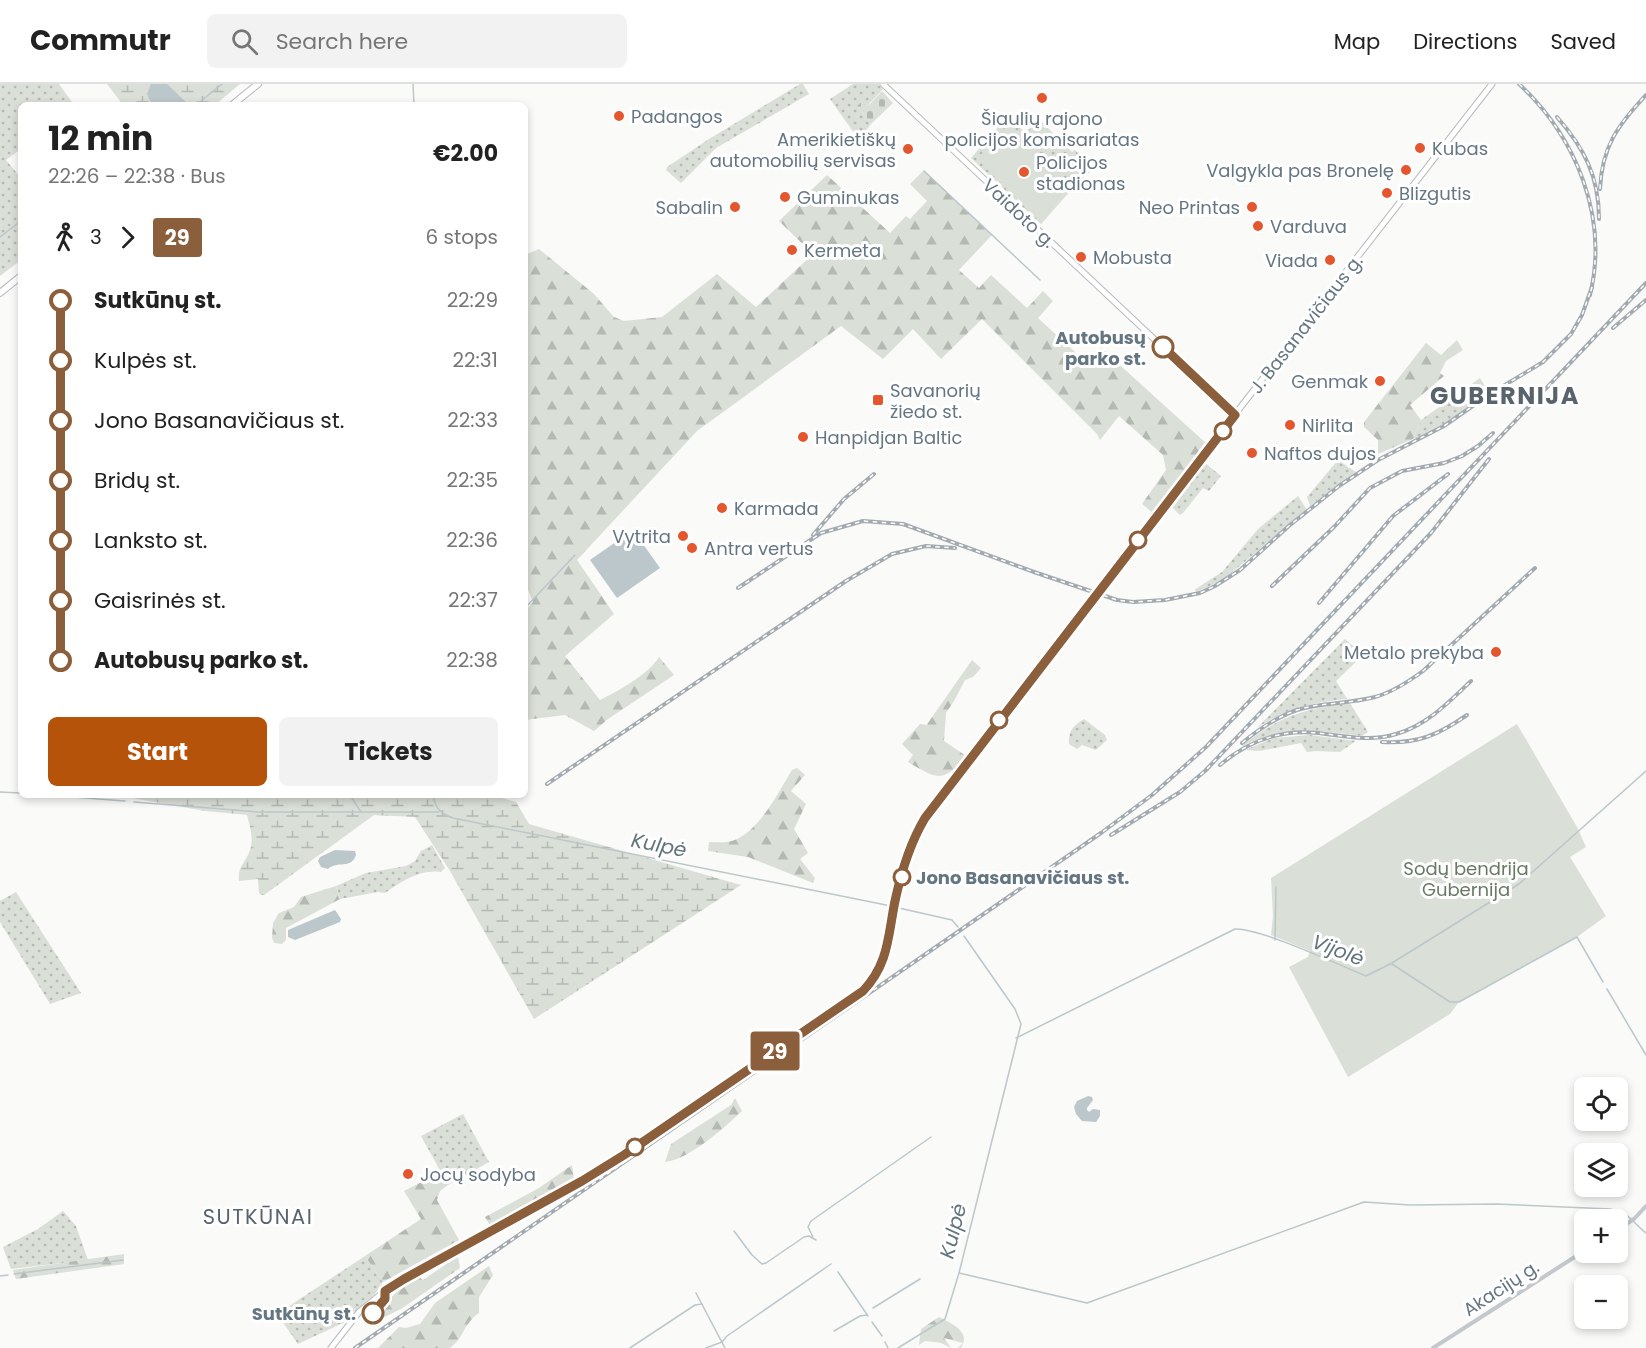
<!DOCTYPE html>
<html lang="en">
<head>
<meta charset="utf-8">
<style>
  :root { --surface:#fff; --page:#f2f2f2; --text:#222; --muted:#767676; --line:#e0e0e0; --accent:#b45309 }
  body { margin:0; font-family:Poppins,sans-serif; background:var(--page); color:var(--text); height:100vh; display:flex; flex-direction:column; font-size:22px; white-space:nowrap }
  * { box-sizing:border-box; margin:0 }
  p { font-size:20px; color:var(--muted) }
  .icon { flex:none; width:33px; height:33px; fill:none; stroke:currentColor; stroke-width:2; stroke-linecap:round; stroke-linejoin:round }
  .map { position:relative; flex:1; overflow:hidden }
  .details { position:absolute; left:18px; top:18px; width:510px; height:696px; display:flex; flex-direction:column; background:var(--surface); border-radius:9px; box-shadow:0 3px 9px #0003 }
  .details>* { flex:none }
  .badge { padding:0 12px; border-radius:4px; font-size:21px; line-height:39px }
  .controls { position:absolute; left:1574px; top:993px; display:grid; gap:12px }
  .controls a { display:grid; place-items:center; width:54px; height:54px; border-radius:9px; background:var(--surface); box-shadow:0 3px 9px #0003; font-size:30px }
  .map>.badge { position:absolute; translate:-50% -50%; box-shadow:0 0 0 3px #fff }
  .legs { display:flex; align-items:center; gap:9px; height:66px; padding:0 30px; font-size:20px }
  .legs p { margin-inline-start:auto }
  .summary { display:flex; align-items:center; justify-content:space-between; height:102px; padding:0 30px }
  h1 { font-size:33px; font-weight:700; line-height:45px }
  .cta { display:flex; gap:12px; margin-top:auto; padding:12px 30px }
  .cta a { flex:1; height:69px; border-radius:9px; background:var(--accent); color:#fff; font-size:24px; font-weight:700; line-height:69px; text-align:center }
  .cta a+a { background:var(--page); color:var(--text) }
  ul { padding:0 30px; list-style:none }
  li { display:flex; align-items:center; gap:21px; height:60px; font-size:22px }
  li i { display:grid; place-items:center; width:9px; height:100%; margin:0 8px; background:currentColor }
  li i::after { content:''; width:15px; height:15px; margin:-8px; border:4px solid; border-radius:50%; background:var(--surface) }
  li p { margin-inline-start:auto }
  li:first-child i { background:linear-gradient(#0000 50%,currentColor 0) }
  li:last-child i { background:linear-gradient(currentColor 50%,#0000 0) }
  header { display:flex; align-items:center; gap:36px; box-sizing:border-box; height:84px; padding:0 30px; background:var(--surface); border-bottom:2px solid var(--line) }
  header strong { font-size:28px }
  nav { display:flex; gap:33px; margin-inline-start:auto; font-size:21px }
  .search { width:420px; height:54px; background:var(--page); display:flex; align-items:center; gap:15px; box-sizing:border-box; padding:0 21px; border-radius:9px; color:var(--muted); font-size:22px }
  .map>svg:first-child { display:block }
  .grass { fill:url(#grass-dots) }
  .forest { fill:url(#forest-firs) }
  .wetland { fill:url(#wetland-marsh) }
  .cemetery { fill:url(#cemetery-stones) }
  .garden { fill:#dadfd7 }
  .water { fill:#bbc7cb }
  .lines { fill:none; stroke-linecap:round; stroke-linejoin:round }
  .stream { stroke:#bbc7cb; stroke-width:1.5 }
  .major-casing { stroke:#b5babe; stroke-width:7 }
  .highway-casing { stroke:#b4b9bd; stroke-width:8 }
  .minor { stroke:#c3c8cc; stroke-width:4 }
  .major { stroke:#fff; stroke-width:5 }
  .highway { stroke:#fff; stroke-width:6 }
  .rail-casing { stroke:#a2aab0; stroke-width:4 }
  .rail { stroke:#fff; stroke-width:1.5; stroke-dasharray:4.5; stroke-linecap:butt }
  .line-1-casing { stroke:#fff; stroke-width:14 }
  .line-1 { stroke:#8b5e3c; stroke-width:9 }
  .poi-dot { fill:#e4572e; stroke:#fff; stroke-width:2 }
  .stop-1-dot { fill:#fff; stroke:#8b5e3c; stroke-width:3 }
  .labels { text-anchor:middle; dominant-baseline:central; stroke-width:6; stroke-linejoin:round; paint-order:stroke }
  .poi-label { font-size:18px; fill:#657683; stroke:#fff; text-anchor:start }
  .street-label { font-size:18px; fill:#657683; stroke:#fff }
  .stop-label { font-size:18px; font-weight:bold; fill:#657683; stroke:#fff; text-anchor:end }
  .park-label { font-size:18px; fill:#687a64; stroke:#fff }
  .water-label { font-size:20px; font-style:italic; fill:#60757c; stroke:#fff }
  .quarter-label { font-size:21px; letter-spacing:1.5px; fill:#57646e; stroke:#fff }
  .district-label { font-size:24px; font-weight:bold; letter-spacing:1.5px; fill:#57646e; stroke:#fff }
</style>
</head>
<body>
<header>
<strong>Commutr</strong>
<div class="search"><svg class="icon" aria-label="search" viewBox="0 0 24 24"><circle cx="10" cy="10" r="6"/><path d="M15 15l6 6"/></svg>Search here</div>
<nav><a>Map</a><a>Directions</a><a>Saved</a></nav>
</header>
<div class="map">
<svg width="1646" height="1264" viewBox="0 0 1646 1264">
  <defs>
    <pattern id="grass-dots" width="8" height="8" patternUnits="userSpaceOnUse" patternTransform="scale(1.5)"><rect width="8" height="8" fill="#dadfd7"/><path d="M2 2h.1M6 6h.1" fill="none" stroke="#b4b9b4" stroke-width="1.8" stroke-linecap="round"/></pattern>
    <pattern id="forest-firs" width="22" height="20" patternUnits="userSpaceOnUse" patternTransform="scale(1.5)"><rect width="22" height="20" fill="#dadfd7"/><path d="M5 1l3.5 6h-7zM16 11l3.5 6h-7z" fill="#b4b9b4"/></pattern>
    <pattern id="wetland-marsh" width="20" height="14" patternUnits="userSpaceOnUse" patternTransform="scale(1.5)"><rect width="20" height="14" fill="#dadfd7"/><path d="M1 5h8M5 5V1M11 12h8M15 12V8" fill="none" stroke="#b4b9b4"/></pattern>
    <pattern id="cemetery-stones" width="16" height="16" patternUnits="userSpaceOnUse" patternTransform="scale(1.5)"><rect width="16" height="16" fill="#dadfd7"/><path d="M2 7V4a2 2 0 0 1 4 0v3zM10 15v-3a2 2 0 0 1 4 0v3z" fill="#b4b9b4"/></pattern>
  </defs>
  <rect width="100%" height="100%" fill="#fafaf8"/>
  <!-- grass -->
  <g class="grass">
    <path d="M0,0H59L74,21H21V65L6,76L21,94V176L0,192Z"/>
    <path d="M800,0H803L809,10L716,64L681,99L666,86L667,83L709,55Z"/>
    <path d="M853,0H878L883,5L868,21L857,22L871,40L859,56L830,15Z"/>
    <path d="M1007,33L1025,48L1041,37L1072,68L1075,66L1090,81L1088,84L1092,86L1072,105L1041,140L971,74Z"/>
    <path d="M1480,294L1488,307C1466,324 1441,348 1413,355L1421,336Z"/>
    <path d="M1338,376L1356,388L1310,422L1307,413Z"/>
    <path d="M1205,379L1221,392L1209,407L1203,404L1183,429L1180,431L1171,422Z"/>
    <path d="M1298,412L1307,426L1224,495L1197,508L1194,506L1222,488L1258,445Z"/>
    <path d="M1345,555L1363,571L1336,597L1347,615C1314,618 1285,625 1257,644Z"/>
    <path d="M1350,619L1368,648L1362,652C1318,647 1285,640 1243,662L1242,661C1281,632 1303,625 1350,619Z"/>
    <path d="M1084,635L1105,651L1107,656L1096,666L1082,661L1077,665L1069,660C1069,646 1072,643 1084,635Z"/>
    <path d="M1310,651L1356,657L1340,668L1316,667L1307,668L1301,659L1259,667L1245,666L1274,654Z"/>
    <path d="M432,761L445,784L441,788C420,785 402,797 385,809L378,808L340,815L336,802L366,789L406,782L415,777L421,767Z"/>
    <path d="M16,808L81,909L50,920L0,838V817Z"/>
    <path d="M463,1030L489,1078L448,1101L421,1052Z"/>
    <path d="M63,1127L76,1142L88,1176L11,1185L3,1163L38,1145Z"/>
    <path d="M365,1172L383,1198L375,1210L353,1229L347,1237L298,1260L277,1230Z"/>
  </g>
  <!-- forest -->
  <g class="forest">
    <path d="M924,86L992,151L959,186L979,204L991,191L1027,224L1043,207L1053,217L1038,234L1087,279L1101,264L1208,361L1154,430L1142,420L1166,386L1163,371L1119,332L1100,356L1097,350L982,235L941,275L913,245L883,275L841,242L697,347L577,476L614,530L565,572L600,616C618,607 649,590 659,573L674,591L608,635L594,647L565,631L525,636V527L533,518L525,498V171L539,165L594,210L614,233L624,237L662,233L717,190L756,223L813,170L779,137L827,91L890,149L906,132L910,135L927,117L910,100Z"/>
    <path d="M1457,256L1463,266L1446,277L1440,289L1444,292L1410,321L1421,336L1413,355L1378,370V356L1364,343V338L1426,259L1441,271Z"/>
    <path d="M972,576L981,584L973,593L965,596L954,617L946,629L944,657L966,672C943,700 937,695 908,678L913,671L902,660L920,640L927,641L928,639Z"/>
    <path d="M797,684L805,691L791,707L806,720L794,745L808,769L800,775L815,794L813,799L748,773L708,767L709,758C716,758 725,759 732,757C760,747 777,710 792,686Z"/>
    <path d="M336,802L340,815L286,844V856L282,860L274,859L272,854L273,839L279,829L294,823L301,813Z"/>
    <path d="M735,1014L742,1027C724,1044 690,1075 665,1078L671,1060L731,1021Z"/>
    <path d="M572,1081L574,1096L490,1141L485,1133L539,1104Z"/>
    <path d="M441,1088L448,1101L440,1107L437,1116L459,1156L383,1198L365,1172L421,1135L404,1107Z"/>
    <path d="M124,1170V1180L16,1195L13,1186Z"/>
    <path d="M458,1172L460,1184L401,1225L374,1238L372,1236C389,1218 394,1206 418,1192L423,1196Z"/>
    <path d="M489,1182L493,1191L479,1213V1229C463,1240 464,1254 450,1264H378L399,1243L406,1244L420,1240L435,1219Z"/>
    <path d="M939,1233C951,1239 972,1248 961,1264H958L963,1259L944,1254L951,1264L941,1259L925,1257L919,1261L921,1245Z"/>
  </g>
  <!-- wetland -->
  <g class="wetland">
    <path d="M107,0H240L215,21H123Z"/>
    <path d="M131,711H491L516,718L529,740L741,801L534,935L450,787L415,733L374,731L264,811H261L259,809L258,795L239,797C237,782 246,779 250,766C254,754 250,743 247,731L205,727L132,714Z"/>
  </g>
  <!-- cemetery -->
  <path class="cemetery" d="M882,7L893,19L871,40L857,22L864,16L869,21Z"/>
  <!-- garden -->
  <g class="garden">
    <path d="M1006,43L1070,103L1042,133L978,74Z"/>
    <path d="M1517,640L1577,743L1586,763L1570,773L1606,832L1577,853L1459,918L1450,930L1348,993L1289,883L1308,873L1310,867L1271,851L1273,832L1271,794Z"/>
  </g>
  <!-- water -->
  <g class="water">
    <path d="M151,0H167L189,21H152L147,10Z"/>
    <path d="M633,446L660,484L617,514L590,476Z"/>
    <path d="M335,766L355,767L356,771C351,786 337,776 328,785L321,783L318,777L320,773Z"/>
    <path d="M335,826L341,835L340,838L295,856L288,853V846Z"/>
    <path d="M1088,1012L1092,1013L1093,1016L1087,1024V1026L1089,1028L1093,1025L1100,1026V1032L1096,1038L1082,1037L1076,1030L1074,1023L1077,1017Z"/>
  </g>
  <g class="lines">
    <!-- stream -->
    <g class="stream">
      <path d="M413,0L414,21"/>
      <path d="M196,21L222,0"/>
      <path d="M924,87L1040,196"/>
      <path d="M0,153L21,137"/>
      <path d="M525,524L575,471"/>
      <path d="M0,708L21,709"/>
      <path d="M46,711L125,717"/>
      <path d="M350,711L361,728"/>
      <path d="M433,711C435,724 441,730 453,734L891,822"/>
      <path d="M134,718L258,728H439"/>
      <path d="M899,824L952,836L958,843"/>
      <path d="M1275,856L1276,803"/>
      <path d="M1392,880L1450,918H1459L1577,853L1603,898"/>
      <path d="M1607,905L1646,971"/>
      <path d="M1016,954L1235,845C1260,844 1339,881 1366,892L1392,879L1519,800L1646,687"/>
      <path d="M734,1147L752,1171L762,1180L766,1179L804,1153L809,1152L816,1156"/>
      <path d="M813,1153L808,1143L811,1137L931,1053"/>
      <path d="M838,1188L868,1232"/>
      <path d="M959,1189L1087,1219L1364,1118L1410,1121L1497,1120L1610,1125C1629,1128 1632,1138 1646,1149"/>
      <path d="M14,1190L123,1176"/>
      <path d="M0,1192L8,1191"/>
      <path d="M696,1209L725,1264"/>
      <path d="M873,1224L920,1195"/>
      <path d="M872,1238L882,1252"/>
      <path d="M834,1247L860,1232L867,1231"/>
      <path d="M885,1258L888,1264"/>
      <path d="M630,1264L695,1221L702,1220"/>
      <path d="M706,1264L722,1258L727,1252L831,1180"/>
      <path d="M898,1264L945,1235L959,1189L1021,940L1015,925L964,852"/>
    </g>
    <!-- major casing -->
    <g class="major-casing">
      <g id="major">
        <path d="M883,0L1235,331"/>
        <path d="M331,1264L359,1228L385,1207L464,1161L582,1097L624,1071L863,907C889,879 888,852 895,817C901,789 911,759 925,734L1131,464L1492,0"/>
      </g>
    </g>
    <!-- highway casing -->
    <g class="highway-casing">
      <g id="highway">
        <path d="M232,21L258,0"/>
        <path d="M0,209L21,192"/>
      </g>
    </g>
    <!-- minor -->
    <g class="minor">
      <path d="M1617,1146L1634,1135L1646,1122"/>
      <path d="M1433,1264L1584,1167"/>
    </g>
    <!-- major -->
    <use href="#major" class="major"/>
    <!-- highway -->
    <use href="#highway" class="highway"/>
    <!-- rail casing -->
    <g class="rail-casing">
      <g id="rail">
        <path d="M1519,0C1576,53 1609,133 1590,211"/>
        <path d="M1557,33C1584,64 1599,92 1599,135"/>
        <path d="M1600,105C1602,62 1618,41 1646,11"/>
        <path d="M1613,244L1646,216"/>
        <path d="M813,451L844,415L874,390"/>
        <path d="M1272,502L1334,443L1370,404L1402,387L1444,379L1462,372L1478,362L1493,349"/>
        <path d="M738,504L821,449L863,437L903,440L1034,488L1117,516L1133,518L1165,516L1200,509L1215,502L1240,486L1290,441L1339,402L1378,376L1444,342L1490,310L1543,278L1571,250L1582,231L1592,203"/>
        <path d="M1319,519L1393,432L1448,390"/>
        <path d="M1382,658C1418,660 1438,651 1467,631"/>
        <path d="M1242,659C1259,645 1277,633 1297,626C1322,618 1349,620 1375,613C1393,608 1408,598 1423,587L1535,484"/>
        <path d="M1220,681C1248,657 1281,645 1318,649C1344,652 1371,658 1396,650C1427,641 1448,619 1471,597"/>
        <path d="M547,700L846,497L892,470L926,462L955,464"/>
        <path d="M1111,751L1180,708L1205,687L1431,449L1489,375"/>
        <path d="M355,1264L1101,749L1152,711L1206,663L1646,199"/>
      </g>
    </g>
    <!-- rail -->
    <use href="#rail" class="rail"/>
  </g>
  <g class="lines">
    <!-- line-1 casing -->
    <g class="line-1-casing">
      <path id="line-1" d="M373,1229L385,1215V1207L404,1195L582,1097L624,1071L863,907C889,880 888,851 895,817C901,789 910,759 925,734L1235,331L1163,263"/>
    </g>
    <!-- line-1 -->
    <use href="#line-1" class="line-1"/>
  </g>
  <!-- markers -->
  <g class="poi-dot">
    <circle cx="1042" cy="14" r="6"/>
    <circle cx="619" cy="32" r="6"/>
    <circle cx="1420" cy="64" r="6"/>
    <circle cx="908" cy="65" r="6"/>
    <circle cx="1406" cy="86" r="6"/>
    <circle cx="1024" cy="88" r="6"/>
    <circle cx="1387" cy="109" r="6"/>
    <circle cx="785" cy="113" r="6"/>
    <circle cx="735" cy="123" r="6"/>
    <circle cx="1252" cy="123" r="6"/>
    <circle cx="1258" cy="142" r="6"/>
    <circle cx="792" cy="166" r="6"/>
    <circle cx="1081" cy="173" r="6"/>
    <circle cx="1330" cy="176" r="6"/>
    <circle cx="1380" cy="297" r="6"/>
    <rect x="872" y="310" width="12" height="12" rx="3"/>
    <circle cx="1290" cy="341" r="6"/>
    <circle cx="803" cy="353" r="6"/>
    <circle cx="1252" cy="369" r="6"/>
    <circle cx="722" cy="424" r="6"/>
    <circle cx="683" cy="452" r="6"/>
    <circle cx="692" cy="464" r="6"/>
    <circle cx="1496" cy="568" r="6"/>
    <circle cx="408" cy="1090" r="6"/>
  </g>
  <g class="stop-1-dot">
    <circle cx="1163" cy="263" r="10"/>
    <circle cx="1223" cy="347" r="8"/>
    <circle cx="1138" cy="456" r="8"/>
    <circle cx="999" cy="636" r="8"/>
    <circle cx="902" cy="793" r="8"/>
    <circle cx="635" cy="1063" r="8"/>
    <circle cx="373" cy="1229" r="10"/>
  </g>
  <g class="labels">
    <!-- poi labels -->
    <g class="poi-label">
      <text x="631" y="32">Padangos</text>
      <text x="1042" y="34" text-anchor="middle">Šiaulių rajono<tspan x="1042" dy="21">policijos komisariatas</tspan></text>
      <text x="896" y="55" text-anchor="end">Amerikietiškų<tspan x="896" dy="21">automobilių servisas</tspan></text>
      <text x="1432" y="64">Kubas</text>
      <text x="1036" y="78">Policijos<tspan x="1036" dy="21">stadionas</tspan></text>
      <text x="1394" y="86" text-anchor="end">Valgykla pas Bronelę</text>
      <text x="1399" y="109">Blizgutis</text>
      <text x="797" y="113">Guminukas</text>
      <text x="723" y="123" text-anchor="end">Sabalin</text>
      <text x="1240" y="123" text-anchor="end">Neo Printas</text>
      <text x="1270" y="142">Varduva</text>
      <text x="804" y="166">Kermeta</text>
      <text x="1093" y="173">Mobusta</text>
      <text x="1318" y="176" text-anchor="end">Viada</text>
      <text x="1368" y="297" text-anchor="end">Genmak</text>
      <text x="890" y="306">Savanorių<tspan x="890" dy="21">žiedo st.</tspan></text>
      <text x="1302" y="341">Nirlita</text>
      <text x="815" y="353">Hanpidjan Baltic</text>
      <text x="1264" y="369">Naftos dujos</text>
      <text x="734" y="424">Karmada</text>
      <text x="671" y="452" text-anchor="end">Vytrita</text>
      <text x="704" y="464">Antra vertus</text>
      <text x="1484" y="568" text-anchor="end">Metalo prekyba</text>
      <text x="420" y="1090">Jocų sodyba</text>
    </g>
    <!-- street labels -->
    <g class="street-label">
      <text transform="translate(1019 129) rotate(43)">Vaidoto g.</text>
      <text transform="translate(1306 240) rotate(-52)">J. Basanavičiaus g.</text>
      <text transform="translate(1501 1204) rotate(-33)">Akacijų g.</text>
    </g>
    <!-- stop labels -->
    <g class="stop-label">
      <text x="1146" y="253">Autobusų<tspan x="1146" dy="21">parko st.</tspan></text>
      <text x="916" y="793" text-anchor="start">Jono Basanavičiaus st.</text>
      <text x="356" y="1229">Sutkūnų st.</text>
    </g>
    <!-- park labels -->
    <g class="park-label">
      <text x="1466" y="784">Sodų bendrija<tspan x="1466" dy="21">Gubernija</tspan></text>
    </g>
    <!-- water labels -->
    <g class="water-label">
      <text transform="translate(659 761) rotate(11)">Kulpė</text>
      <text transform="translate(1338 866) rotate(21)">Vijolė</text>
      <text transform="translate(953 1147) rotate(-76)">Kulpė</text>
    </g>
    <!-- quarter labels -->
    <g class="quarter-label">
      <text x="258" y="1132">SUTKŪNAI</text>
    </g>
    <!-- district labels -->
    <g class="district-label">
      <text x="1505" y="311">GUBERNIJA</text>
    </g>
  </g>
</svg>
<div class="controls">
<a><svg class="icon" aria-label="locate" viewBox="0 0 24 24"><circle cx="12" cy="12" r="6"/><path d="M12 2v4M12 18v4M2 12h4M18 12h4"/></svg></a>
<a><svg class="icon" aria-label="layers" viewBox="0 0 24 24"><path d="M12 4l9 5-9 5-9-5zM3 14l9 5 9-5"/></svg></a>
<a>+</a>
<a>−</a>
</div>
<b class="badge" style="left:775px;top:967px;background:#8b5e3c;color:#fff">29</b>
<section class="details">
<div class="summary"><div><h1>12 min</h1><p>22:26 – 22:38 · Bus</p></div><b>€2.00</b></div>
<div class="legs"><svg class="icon" aria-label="walk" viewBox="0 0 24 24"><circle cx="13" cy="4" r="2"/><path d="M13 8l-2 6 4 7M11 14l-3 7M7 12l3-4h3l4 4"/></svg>3<svg class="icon" aria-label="forward" viewBox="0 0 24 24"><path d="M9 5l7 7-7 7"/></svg><b class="badge" style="background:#8b5e3c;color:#fff">29</b><p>6 stops</p></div>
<ul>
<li><i style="color:#8b5e3c"></i><b>Sutkūnų st.</b><p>22:29</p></li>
<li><i style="color:#8b5e3c"></i><span>Kulpės st.</span><p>22:31</p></li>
<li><i style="color:#8b5e3c"></i><span>Jono Basanavičiaus st.</span><p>22:33</p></li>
<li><i style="color:#8b5e3c"></i><span>Bridų st.</span><p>22:35</p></li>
<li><i style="color:#8b5e3c"></i><span>Lanksto st.</span><p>22:36</p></li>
<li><i style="color:#8b5e3c"></i><span>Gaisrinės st.</span><p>22:37</p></li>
<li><i style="color:#8b5e3c"></i><b>Autobusų parko st.</b><p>22:38</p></li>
</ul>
<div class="cta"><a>Start</a><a>Tickets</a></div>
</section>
</div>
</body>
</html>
